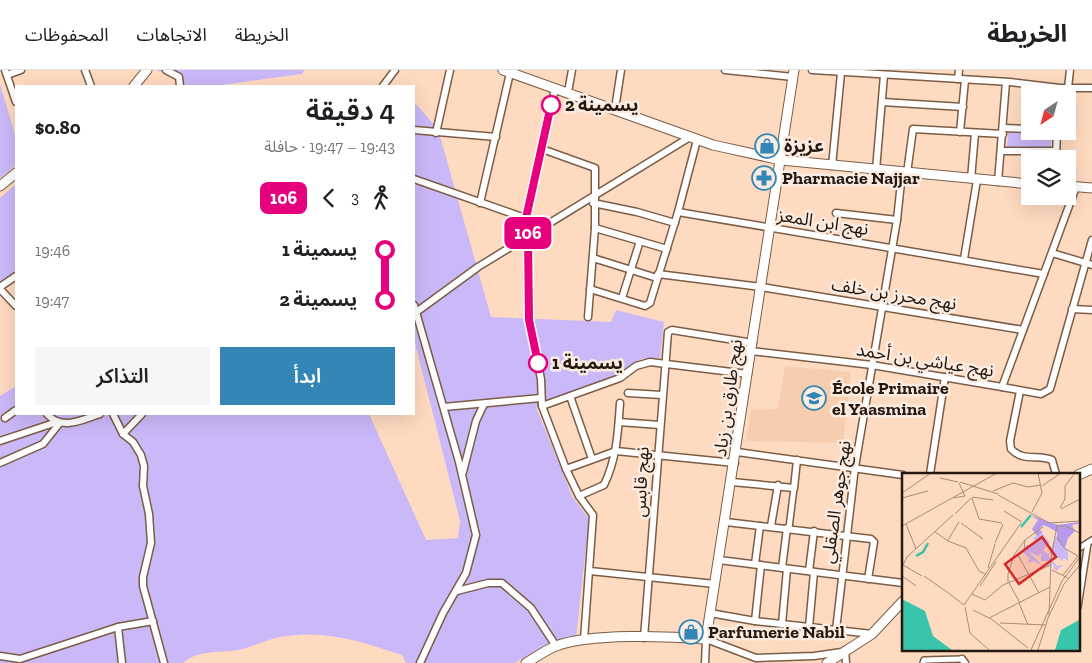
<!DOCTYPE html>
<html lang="ar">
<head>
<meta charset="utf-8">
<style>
  :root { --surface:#fff; --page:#f6f6f6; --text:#202124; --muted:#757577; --line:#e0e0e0; --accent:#3386b6 }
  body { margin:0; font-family:"Zilla Slab","Noto Sans Arabic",serif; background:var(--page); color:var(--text); direction:rtl; height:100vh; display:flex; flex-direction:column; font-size:19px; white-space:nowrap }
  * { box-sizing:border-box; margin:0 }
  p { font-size:16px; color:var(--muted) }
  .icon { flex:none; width:28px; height:28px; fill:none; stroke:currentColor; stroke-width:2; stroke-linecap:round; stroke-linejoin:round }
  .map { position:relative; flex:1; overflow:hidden; direction:ltr }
  .side { position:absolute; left:15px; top:15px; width:400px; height:330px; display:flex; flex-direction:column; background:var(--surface); border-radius:0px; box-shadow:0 5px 20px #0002; direction:rtl }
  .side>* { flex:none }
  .badge { padding:0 10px; border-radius:8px; font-size:18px; line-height:32px }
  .needle { width:32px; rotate:216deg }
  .tools { position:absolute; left:1021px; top:15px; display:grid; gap:10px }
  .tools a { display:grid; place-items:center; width:55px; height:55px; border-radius:0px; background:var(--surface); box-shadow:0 5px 20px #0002; font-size:25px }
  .map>.badge { position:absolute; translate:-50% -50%; box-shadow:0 0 0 2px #fff }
  .legs { display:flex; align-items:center; gap:8px; height:55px; padding:0 20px; font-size:16px }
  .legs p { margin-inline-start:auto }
  .headline { display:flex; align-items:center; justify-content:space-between; height:85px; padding:0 20px }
  h1 { font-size:28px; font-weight:600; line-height:38px }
  .primary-button { display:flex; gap:10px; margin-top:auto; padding:10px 20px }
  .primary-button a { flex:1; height:58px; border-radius:0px; background:var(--accent); color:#fff; font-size:20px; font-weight:600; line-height:58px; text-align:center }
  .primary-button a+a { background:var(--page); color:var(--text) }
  ul { padding:0 20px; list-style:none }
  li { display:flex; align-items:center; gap:18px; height:50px; font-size:19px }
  li i { display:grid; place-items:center; width:8px; height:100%; margin:0 6px; background:currentColor }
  li i::after { content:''; width:12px; height:12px; margin:-6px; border:4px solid; border-radius:50%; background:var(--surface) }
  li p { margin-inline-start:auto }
  li:first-child i { background:linear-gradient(#0000 50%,currentColor 0) }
  li:last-child i { background:linear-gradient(currentColor 50%,#0000 0) }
  header { display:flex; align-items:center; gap:30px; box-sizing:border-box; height:70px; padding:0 25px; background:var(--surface); border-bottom:1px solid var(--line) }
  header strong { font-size:24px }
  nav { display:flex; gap:28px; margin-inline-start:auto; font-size:18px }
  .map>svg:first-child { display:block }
  .built { fill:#f7cdaf }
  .green { fill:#cbb8f9 }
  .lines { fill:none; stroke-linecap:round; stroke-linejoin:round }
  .pedestrian-casing { stroke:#7b5d46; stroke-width:8 }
  .minor-casing { stroke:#7b5d46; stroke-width:9 }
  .tertiary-casing { stroke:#7b5d46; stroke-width:11 }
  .pedestrian { stroke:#fff; stroke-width:5 }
  .minor { stroke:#fff; stroke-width:6 }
  .tertiary { stroke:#fff; stroke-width:9 }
  .line-1-casing { stroke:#fff; stroke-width:11 }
  .line-1 { stroke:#e6007e; stroke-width:8 }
  .stop-1-dot { fill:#fff; stroke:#e6007e; stroke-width:2.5 }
  .labels { text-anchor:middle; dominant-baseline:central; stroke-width:5; stroke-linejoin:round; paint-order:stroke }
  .stop-label { font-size:18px; font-weight:bold; fill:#25190f; stroke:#fbece2; text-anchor:start }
  .poi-label { font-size:18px; font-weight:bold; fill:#25190f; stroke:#fbece2; text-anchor:start }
  .street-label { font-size:18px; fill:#25190f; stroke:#fbece2 }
  .inset-river { fill:none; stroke:#39c5ac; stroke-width:2.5 }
  .inset-road { fill:none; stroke:#a78d79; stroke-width:1 }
  .view { fill:#d62828; fill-opacity:0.15; stroke:#d62828; stroke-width:2.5 }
  .inset-edge { fill:none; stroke:#25190f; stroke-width:2.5 }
</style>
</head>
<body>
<header>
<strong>الخريطة</strong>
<nav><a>الخريطة</a><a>الاتجاهات</a><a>المحفوظات</a></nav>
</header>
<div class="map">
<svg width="1092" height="593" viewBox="0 0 1092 593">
  <rect width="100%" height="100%" fill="#fedac0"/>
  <!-- built -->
  <path class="built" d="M785,296L851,302L843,373L746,371L751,340L778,339Z"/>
  <!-- green -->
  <g class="green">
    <path d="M156,0H304L302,4L215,16H183V9Z"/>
    <path d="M0,14L16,68V95L0,108Z"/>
    <path d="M414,32L438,59L491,247L611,252L616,240L664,252L660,288L641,289L618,306L536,337L572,426L589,449L576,569L554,570L515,593H406L402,585C364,572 327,560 286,566C269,568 254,577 238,580C219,583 197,580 183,593H0V326L16,316V344H369L426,470L458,468L460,451L414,269Z"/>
    <path d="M1008,61L1052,65L1050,83L1007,79Z"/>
    <path d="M16,114V201L0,212V128Z"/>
  </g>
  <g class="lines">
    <!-- pedestrian casing -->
    <g class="pedestrian-casing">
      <g id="pedestrian">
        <path d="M789,458L794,418"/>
        <path d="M1078,479L1092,470"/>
        <path d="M1078,537L1088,473"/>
        <path d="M923,593L924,590L962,589"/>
      </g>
    </g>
    <!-- minor casing -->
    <g class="minor-casing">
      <g id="minor">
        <path d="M5,0L16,32"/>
        <path d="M85,0L91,16"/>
        <path d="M166,0L179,7L180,16"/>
        <path d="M725,0L793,7"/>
        <path d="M812,0L1010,12L1060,18H1092"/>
        <path d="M7,5L21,0"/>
        <path d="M958,9L959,0"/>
        <path d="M383,16L395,0"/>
        <path d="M1068,18L1070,0"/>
        <path d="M568,22L572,0"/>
        <path d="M882,32L963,37"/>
        <path d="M615,39L621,0"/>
        <path d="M1003,58L1030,59"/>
        <path d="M414,60L496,67"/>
        <path d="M960,62L965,10"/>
        <path d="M436,63L450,0"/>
        <path d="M542,79L595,98V158L588,247"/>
        <path d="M1001,81H1056"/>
        <path d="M1056,89L1057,61"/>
        <path d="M832,96L841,3"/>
        <path d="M876,100L884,5"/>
        <path d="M907,103L913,59L1003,64"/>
        <path d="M414,109L525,148L528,166L529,250L541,309L542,336L566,399L579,426L593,445L584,570"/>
        <path d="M971,109L975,63"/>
        <path d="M998,112L1006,12"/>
        <path d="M480,133L510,3"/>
        <path d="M593,133L637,142L675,153"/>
        <path d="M678,142L1044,204"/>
        <path d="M836,143L897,150"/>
        <path d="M525,148L555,19"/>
        <path d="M595,158L667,179"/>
        <path d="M1052,183L1092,195"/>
        <path d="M593,188L657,208"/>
        <path d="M964,189L977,110"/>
        <path d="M658,204L761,217L1023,260"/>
        <path d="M0,217L16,206"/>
        <path d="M0,219L16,236"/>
        <path d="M590,219L645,236L650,233L678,142L697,70"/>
        <path d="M622,228L640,171"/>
        <path d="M414,235L459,392L476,465L466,503L443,543L420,593"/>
        <path d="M1072,239L1092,240"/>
        <path d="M415,243L478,197L690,67"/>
        <path d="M751,281L872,295L1002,317L1076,117"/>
        <path d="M1002,317L1041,324L1050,319L1092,170"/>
        <path d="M1020,321L1010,371L1011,379C1023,392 1038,384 1052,390L1056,404"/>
        <path d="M628,323L662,325"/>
        <path d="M570,326L592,389"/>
        <path d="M542,336L620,308L636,296L650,292L748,304"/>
        <path d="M444,337L541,328"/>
        <path d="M47,344C62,361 81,350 100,344"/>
        <path d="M113,344L123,364L133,372L141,385L144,396L143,416L149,444L151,473L143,507V516L164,593"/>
        <path d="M5,348L16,340"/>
        <path d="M619,352L660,355"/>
        <path d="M123,364L142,344"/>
        <path d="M0,371L57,352"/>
        <path d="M737,382L903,405"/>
        <path d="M0,393L43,374L59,354"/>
        <path d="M566,399L616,381L735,393"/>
        <path d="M463,402L476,351L484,334"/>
        <path d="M930,404L945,307"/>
        <path d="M732,412L794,418L797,390"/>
        <path d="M579,426L604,415C617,388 618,362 620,333"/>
        <path d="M726,452L871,469L874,472L868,509"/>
        <path d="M771,456L778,415"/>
        <path d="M719,490L903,513"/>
        <path d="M755,494L760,456"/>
        <path d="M782,498L787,458"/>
        <path d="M590,501L715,514"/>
        <path d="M809,501L814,461"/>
        <path d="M457,521L488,513H502L531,538L556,576"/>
        <path d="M710,543L755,551L872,564"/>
        <path d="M755,551L761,495"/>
        <path d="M782,554L787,499"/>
        <path d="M809,557L814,502"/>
        <path d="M836,560L855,397L897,150L902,103"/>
        <path d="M644,568L668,262L672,260L753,273"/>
        <path d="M845,580L846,593"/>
        <path d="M0,586L20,589L118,557"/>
        <path d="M962,589L965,593"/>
        <path d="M122,593L118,557L153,551"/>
        <path d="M705,593L706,569L756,588L814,586L842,582"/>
      </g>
    </g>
    <!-- tertiary casing -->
    <g class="tertiary-casing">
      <g id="tertiary">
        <path d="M503,0L713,75L781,90L1030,114"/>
        <path d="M134,16L147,0"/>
        <path d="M0,116L16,103"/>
        <path d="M1068,116L1092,118"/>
        <path d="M1078,405L1092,399"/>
        <path d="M526,593C536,587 546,580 556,576C589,563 670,566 706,569L794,0"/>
        <path d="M827,593L872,564L903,531"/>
      </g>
    </g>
    <!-- pedestrian -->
    <use href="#pedestrian" class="pedestrian"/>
    <!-- minor -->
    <use href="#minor" class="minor"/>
    <!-- tertiary -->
    <use href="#tertiary" class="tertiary"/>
  </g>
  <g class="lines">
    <!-- line-1 casing -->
    <g class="line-1-casing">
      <path id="line-1" d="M538,293L529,250L528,166L526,148L551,35"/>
    </g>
    <!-- line-1 -->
    <use href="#line-1" class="line-1"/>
  </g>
  <!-- icons -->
  <defs>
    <g id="shop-ring" transform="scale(1.25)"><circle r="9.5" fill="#fbece2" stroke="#3386b6" stroke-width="1.5"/><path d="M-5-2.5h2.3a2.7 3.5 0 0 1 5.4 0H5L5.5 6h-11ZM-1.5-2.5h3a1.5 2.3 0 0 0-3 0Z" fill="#3386b6"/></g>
    <g id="pharmacy-ring" transform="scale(1.25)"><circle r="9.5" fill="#fbece2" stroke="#3386b6" stroke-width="1.5"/><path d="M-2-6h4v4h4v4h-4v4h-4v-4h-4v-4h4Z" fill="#3386b6"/></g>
    <g id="school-ring" transform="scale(1.25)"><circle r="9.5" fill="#fbece2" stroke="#3386b6" stroke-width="1.5"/><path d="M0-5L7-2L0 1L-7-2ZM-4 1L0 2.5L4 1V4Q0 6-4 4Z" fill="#3386b6"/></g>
  </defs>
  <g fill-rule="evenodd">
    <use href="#shop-ring" x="767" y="76"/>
    <use href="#pharmacy-ring" x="764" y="108"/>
    <use href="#school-ring" x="814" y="328"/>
    <use href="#shop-ring" x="691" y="562"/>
  </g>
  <!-- markers -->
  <g class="stop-1-dot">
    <circle cx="551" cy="35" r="9"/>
    <circle cx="538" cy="293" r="9"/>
  </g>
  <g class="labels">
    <!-- stop labels -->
    <g class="stop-label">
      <text x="565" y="35">يسمينة 2</text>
      <text x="552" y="293">يسمينة 1</text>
    </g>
    <!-- poi labels -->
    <g class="poi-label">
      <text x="784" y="76">عزيزة</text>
      <text x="782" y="108">Pharmacie Najjar</text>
      <text x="832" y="318">École Primaire<tspan x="832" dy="21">el Yaasmina</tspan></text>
      <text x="708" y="562">Parfumerie Nabil</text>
    </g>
    <!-- street labels -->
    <g class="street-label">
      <text transform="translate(823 152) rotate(9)">نهج ابن المعز</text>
      <text transform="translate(894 224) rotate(9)">نهج محرز بن خلف</text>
      <text transform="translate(925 290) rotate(9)">نهج عياشي بن أحمد</text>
      <text transform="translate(728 328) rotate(-82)">نهج طارق بن زياد</text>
      <text transform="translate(641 412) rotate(-87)">نهج قابس</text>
      <text transform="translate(836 432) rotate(-82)">نهج جوهر الصقلي</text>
    </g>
  </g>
  <!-- overview -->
  <g transform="translate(902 403)">
    <rect width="178" height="178" fill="#fedac0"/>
    <path d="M140,60L148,70L141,77L144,80L147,81L154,63L166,79V88L162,85L160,88L151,81L146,82L155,93L161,92L154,98L150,90L144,94L146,88H139V80L136,83L127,79L141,93L132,88L125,90L128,86L121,79L124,72H131L134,67L130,65Z" fill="#cbb8f9"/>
    <path d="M128,42L156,52L176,49V51L170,52L173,58L166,65L163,75L155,67V59L146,54L141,52L137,57L141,59L135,63L130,56L136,47Z" fill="#b59aee"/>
    <path d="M0,126L23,138L31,163L50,177H0ZM177,147V177H153L159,157Z" fill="#39c5ac"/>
    <path class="inset-river" d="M119,54L129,42M14,83L21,79L26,70"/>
    <path class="inset-road" d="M38,5L56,9M58,9L96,21M140,13L159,0M91,18L111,10L126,14L139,12M0,20L29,0M96,22L147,50L178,48M70,24L91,27M0,25L26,18M51,25L63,23L57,10M70,25L77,46L100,50M158,35L163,26V13L173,0M159,36L178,26M102,38L120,49M130,39L140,20L136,0M53,41L69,25M59,50L81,66M4,51L14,76M0,53L95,0M155,53H163L178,60M33,59L46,68M155,64L162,75L176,83L161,102M46,67L57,49M46,68L64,75L77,98L83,101M93,70L101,51M1,92L5,84L51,42M1,92L20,103M86,95L93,71M150,97L166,105M0,103L14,113M22,103L45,119M106,110V101L112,82L123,67M107,110L118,130M78,113L94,89M45,119L62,132M137,120L116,82L122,77L123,67L141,54M70,121L83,127L101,112L149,92M117,130L126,152M62,132L119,50M63,134L68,160L87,177M71,137L87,145M147,142L149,86L155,52M87,145L148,114M88,145L126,175M98,150L144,152M129,177L160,108L178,84M136,177L146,145L162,111L178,92"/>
    <path class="view" d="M140,64L154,84L117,111L103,91Z"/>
    <rect width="178" height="178" class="inset-edge"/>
  </g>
</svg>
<div class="tools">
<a><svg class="needle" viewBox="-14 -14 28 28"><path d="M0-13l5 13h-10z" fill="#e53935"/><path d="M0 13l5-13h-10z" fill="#757577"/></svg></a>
<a><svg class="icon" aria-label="layers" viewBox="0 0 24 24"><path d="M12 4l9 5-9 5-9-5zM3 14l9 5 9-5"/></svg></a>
</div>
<b class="badge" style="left:528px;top:163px;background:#e6007e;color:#fff">106</b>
<section class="side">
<div class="headline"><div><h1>4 دقيقة</h1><p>19:43 – 19:47 · حافلة</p></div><b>$0.80</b></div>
<div class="legs"><svg class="icon" aria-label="walk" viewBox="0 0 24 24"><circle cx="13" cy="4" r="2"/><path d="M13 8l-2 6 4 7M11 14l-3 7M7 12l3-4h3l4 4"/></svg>3<svg class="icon" aria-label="back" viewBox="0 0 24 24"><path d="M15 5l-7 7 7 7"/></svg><b class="badge" style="background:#e6007e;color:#fff">106</b></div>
<ul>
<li><i style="color:#e6007e"></i><b>يسمينة 1</b><p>19:46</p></li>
<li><i style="color:#e6007e"></i><b>يسمينة 2</b><p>19:47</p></li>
</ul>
<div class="primary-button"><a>ابدأ</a><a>التذاكر</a></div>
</section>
</div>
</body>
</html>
